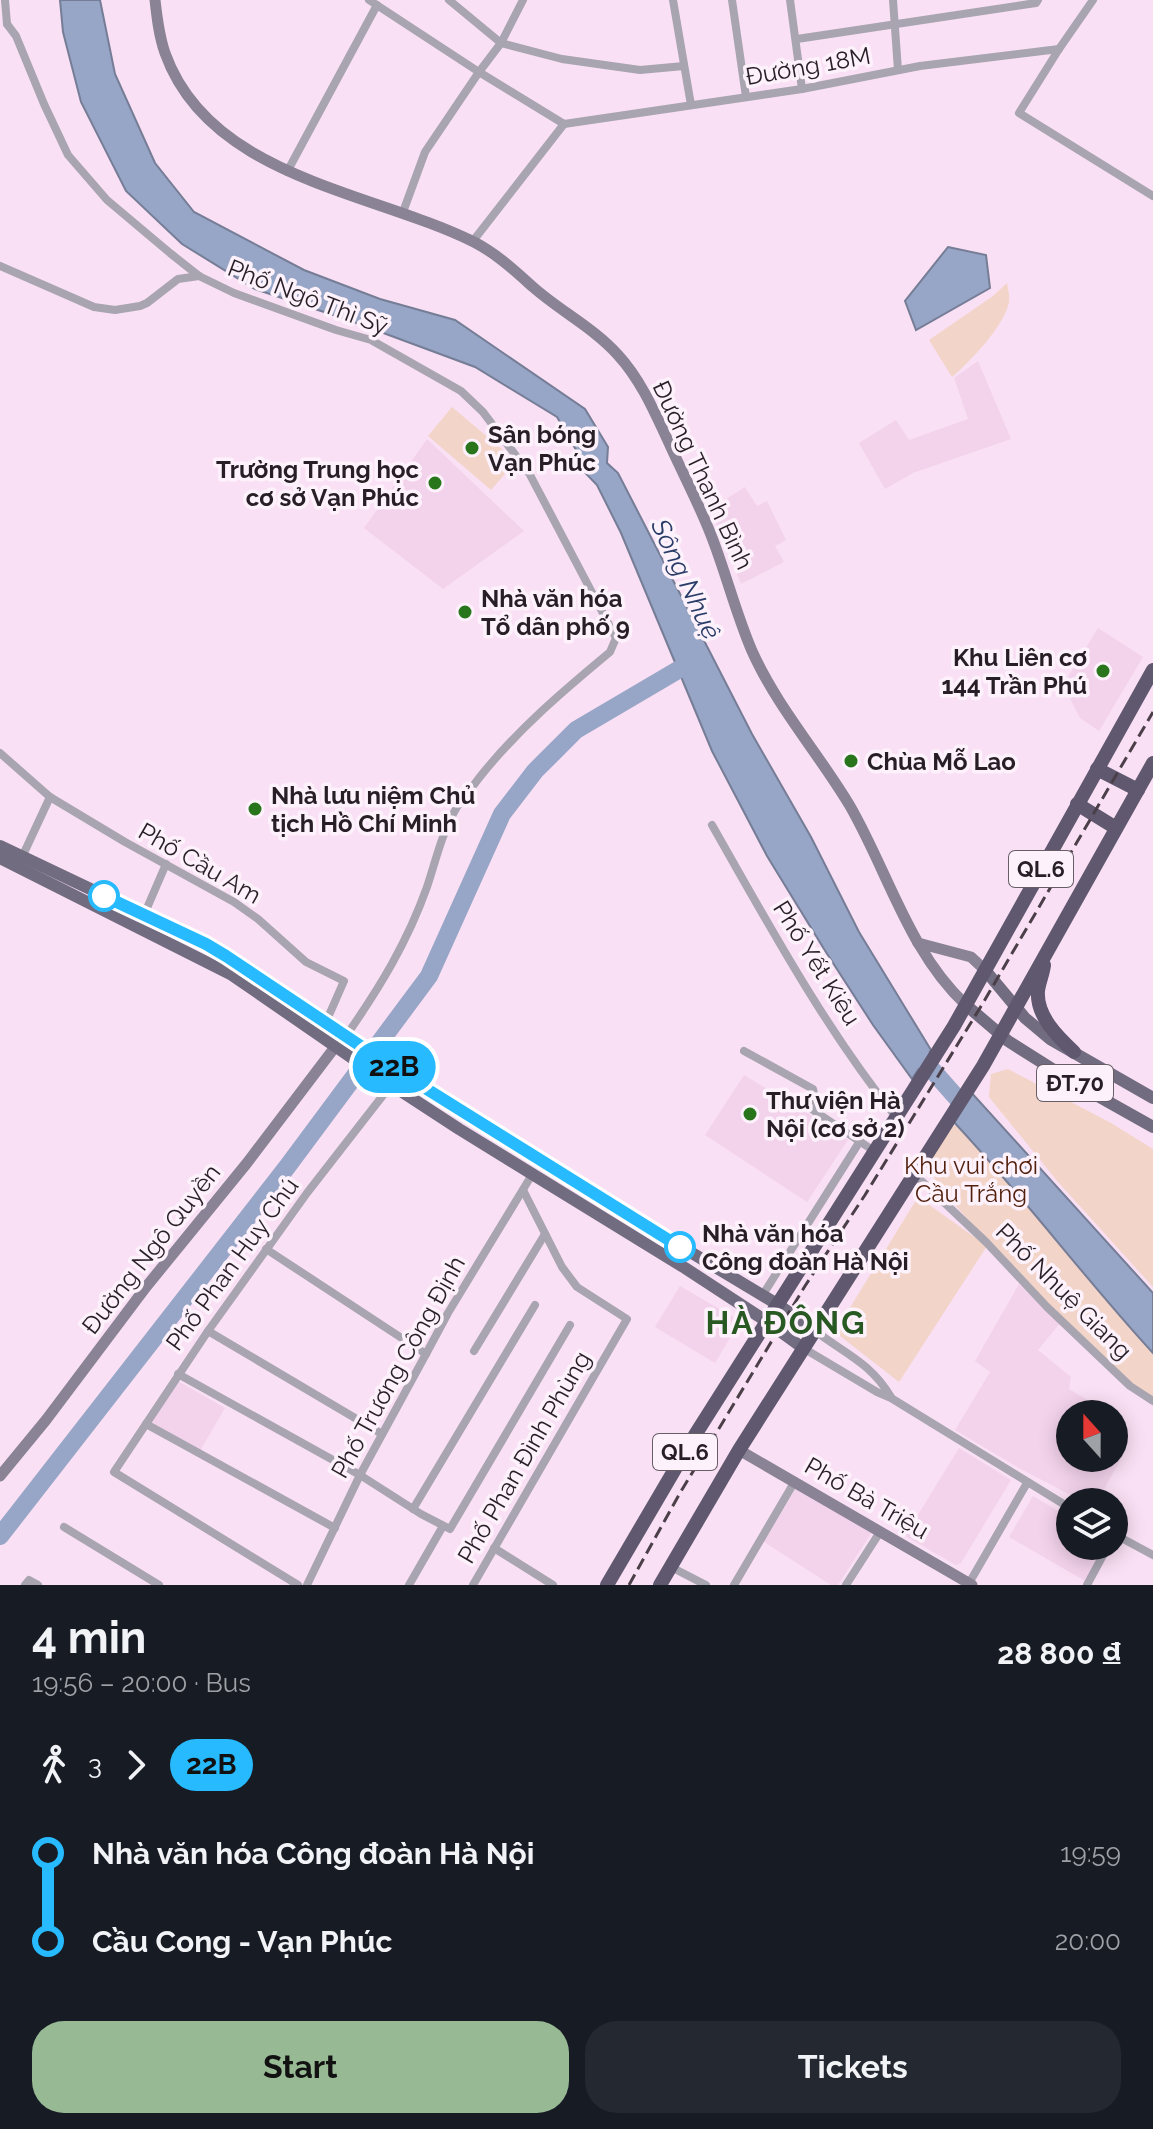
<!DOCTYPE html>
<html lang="en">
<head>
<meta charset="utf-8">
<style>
  :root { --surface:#171b24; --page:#242831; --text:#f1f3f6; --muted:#9ea1a6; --accent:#97ba94 }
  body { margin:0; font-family:Raleway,sans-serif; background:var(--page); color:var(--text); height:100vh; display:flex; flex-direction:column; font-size:30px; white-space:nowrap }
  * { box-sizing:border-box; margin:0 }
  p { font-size:26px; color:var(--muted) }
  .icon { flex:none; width:44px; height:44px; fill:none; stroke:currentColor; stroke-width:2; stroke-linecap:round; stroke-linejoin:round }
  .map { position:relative; height:1585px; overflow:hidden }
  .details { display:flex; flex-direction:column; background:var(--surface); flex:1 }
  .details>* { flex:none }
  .badge { padding:0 16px; border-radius:26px; font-size:28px; line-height:52px }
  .needle { width:52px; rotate:339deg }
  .tools { position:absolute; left:1056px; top:1400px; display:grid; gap:16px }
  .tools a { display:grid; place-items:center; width:72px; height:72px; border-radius:50%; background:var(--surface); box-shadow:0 4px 20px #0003; font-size:40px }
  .map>.badge { position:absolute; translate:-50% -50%; box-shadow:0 0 0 4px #fff }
  .legs { display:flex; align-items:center; gap:12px; height:88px; padding:0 32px; font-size:26px }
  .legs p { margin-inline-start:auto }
  .overview { display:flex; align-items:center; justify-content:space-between; height:136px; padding:0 32px }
  h1 { font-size:44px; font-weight:700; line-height:60px }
  .action { display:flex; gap:16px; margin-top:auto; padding:16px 32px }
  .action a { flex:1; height:92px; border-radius:32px; background:var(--accent); color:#111; font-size:32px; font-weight:700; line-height:92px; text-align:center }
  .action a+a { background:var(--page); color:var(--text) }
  ul { padding:0 32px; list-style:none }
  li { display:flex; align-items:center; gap:28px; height:88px; font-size:30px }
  li i { display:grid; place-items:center; width:12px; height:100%; margin:0 10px; background:currentColor }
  li i::after { content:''; width:20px; height:20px; margin:-10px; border:6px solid; border-radius:50%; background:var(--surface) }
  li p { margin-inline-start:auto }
  li:first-child i { background:linear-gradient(#0000 50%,currentColor 0) }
  li:last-child i { background:linear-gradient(currentColor 50%,#0000 0) }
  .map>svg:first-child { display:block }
  .built { fill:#f3d3ec }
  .green { fill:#f2d4c9 }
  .water { fill:#97a5c6; stroke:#767d96; stroke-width:2 }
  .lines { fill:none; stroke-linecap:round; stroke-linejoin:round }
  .river { stroke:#97a5c6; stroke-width:18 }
  .street { stroke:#a8a4b0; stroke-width:8 }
  .secondary { stroke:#898395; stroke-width:11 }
  .primary { stroke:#726c81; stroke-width:12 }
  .highway { stroke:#5f586f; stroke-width:14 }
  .rail { stroke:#4b3f49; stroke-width:3; stroke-dasharray:12 6; stroke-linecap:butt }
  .line-1-casing { stroke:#fff; stroke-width:18 }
  .line-1 { stroke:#27baff; stroke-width:12 }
  .poi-dot { fill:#29751c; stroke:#fdf2fb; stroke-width:3 }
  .stop-1-dot { fill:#fff; stroke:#27baff; stroke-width:4 }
  .labels { text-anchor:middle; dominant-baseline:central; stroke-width:7; stroke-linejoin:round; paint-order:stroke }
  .shield { fill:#fdf2fb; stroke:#685e66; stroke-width:2 }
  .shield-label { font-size:22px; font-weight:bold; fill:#281f26 }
  .street-label { font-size:24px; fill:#281f26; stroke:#fdf2fb }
  .poi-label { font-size:24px; font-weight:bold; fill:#281f26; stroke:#fdf2fb; text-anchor:start }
  .park-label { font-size:24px; fill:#501e0b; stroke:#fdf2fb }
  .stop-label { font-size:24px; font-weight:bold; fill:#281f26; stroke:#fdf2fb; text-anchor:start }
  .water-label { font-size:26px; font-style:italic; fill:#2a3c68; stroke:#fdf2fb }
  .district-label { font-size:32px; font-weight:bold; letter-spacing:2px; fill:#295922; stroke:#fdf2fb }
</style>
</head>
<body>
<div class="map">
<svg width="1153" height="1585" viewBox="0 0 1153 1585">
  <rect width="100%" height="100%" fill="#fae0f4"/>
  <!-- built -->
  <g class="built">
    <path d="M978,361L1011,439L913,473L885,489L859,443L896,420L909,440L968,419L954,378Z"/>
    <path d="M427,439L524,531L443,589L364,528Z"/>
    <path d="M745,487L757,506L767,501L786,540L775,546L784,562L741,584L710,509Z"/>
    <path d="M1098,628L1143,657L1099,731L1080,718L1063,685Z"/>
    <path d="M744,1075L821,1121L848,1140L807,1202L705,1135Z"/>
    <path d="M1019,1284L1060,1323L1038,1350L1071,1377L1069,1389L1098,1406L1094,1414H1070V1458H1114V1449L1123,1455L1097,1502H1084L1019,1468L955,1430L990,1372L975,1361Z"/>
    <path d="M680,1286L735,1318L737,1326L715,1363L655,1327Z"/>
    <path d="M176,1380L225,1408L200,1451L151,1423Z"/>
    <path d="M959,1448L1011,1480L961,1563L956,1565L905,1536Z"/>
    <path d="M796,1488L872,1532L838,1585H831L764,1542Z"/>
    <path d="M1033,1496L1070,1518V1546H1105L1085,1581L1009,1537Z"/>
  </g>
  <!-- green -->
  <g class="green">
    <path d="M1007,283C1008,289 1010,297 1009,302C1005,325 969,363 952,377L929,340L993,296Z"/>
    <path d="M452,407L516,461L491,490L428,436Z"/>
    <path d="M1008,1069L1111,1123L1153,1149V1287L1058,1182L989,1097L991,1074Z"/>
    <path d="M958,1124L993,1159L1153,1350V1399L1131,1385L1048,1306L942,1191C938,1184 931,1175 930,1167C929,1151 944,1129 958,1124Z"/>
    <path d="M918,1197L987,1246L899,1382L835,1332Z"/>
  </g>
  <!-- water -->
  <g class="water">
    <path d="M60,0H100L115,74L155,163L194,212L304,270L380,299L455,320L585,409L608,447L607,463L618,473L752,734L811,837L859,932L931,1050L912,1079L873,1025L824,949L767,856L712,751L621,533L597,485L573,460L579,455L557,417L475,367L351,321L255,289L182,244L126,191L81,102L63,32Z"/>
    <path d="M948,247L986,255L990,288L916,330L905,301Z"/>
    <path d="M969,1090L1153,1293V1353C1083,1277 1022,1194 951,1119Z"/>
  </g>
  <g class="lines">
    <!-- river -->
    <g class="river">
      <path d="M919,1055L971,1114"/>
      <path d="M0,1536L287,1167L429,976L502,814L535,771L576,730L695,660"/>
    </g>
    <!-- street -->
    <g class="street">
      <path d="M5,0L7,24"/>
      <path d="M369,0L479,72L564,124"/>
      <path d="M449,0L501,43L562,59L640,70L684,66"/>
      <path d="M673,0L691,105"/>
      <path d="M732,0L746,97"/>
      <path d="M790,0L802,89"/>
      <path d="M893,0L898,70"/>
      <path d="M1093,0L1059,49L1019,113L1153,196"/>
      <path d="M7,24L16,36L44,104L68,155L107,200L170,253L199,276L234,293L336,330L371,340L461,391L483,412L529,473L616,638L610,652C563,691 517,730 479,778C472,788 463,797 457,807C442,832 436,860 427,887C407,943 380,987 346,1036"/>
      <path d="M797,39L1036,3L1038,0"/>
      <path d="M564,124L802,89L920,66L1059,49"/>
      <path d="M287,172L377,5"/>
      <path d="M403,212L425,152L479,72L501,43L523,0"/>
      <path d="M473,241L564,124"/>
      <path d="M0,266L94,307L115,310L140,306L147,303L178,279L199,276"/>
      <path d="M0,753L50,797L125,842L234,902L258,919L306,962L344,981L326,1022"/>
      <path d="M712,825C769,925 824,1027 896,1117"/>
      <path d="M23,855L50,797"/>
      <path d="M144,915L166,864"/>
      <path d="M744,1051L813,1089C816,1096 810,1102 813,1110L874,1151"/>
      <path d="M914,1174L986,1242L1047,1307L1130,1386L1153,1401"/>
      <path d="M266,1249L426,1354"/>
      <path d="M762,1296L860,1141"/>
      <path d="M814,1330C845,1354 870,1362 891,1397"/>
      <path d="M208,1331L382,1434"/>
      <path d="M803,1348L877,1392L891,1398L1070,1508"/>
      <path d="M474,1351L545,1234"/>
      <path d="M178,1374L360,1475L421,1514L450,1529L570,1325"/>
      <path d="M146,1424L335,1528"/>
      <path d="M413,1509L535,1305"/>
      <path d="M64,1527L159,1585"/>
      <path d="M1114,1534L1153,1555"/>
      <path d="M494,1548L553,1585"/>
      <path d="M671,1567L706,1585"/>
      <path d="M25,1585L29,1580L38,1585"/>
      <path d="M298,1585L114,1472L208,1331L307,1193L391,1085"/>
      <path d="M307,1585L360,1475L426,1354L448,1313L533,1173"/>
      <path d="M409,1585L443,1526"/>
      <path d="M473,1585L627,1319L577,1287L562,1267L523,1190"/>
      <path d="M734,1585L795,1481"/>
      <path d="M846,1585L880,1532"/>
      <path d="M968,1585L1027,1483"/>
      <path d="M1087,1585L1108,1546"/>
    </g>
    <!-- secondary -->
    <g class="secondary">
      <path d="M155,0C157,18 159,36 165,53C209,177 371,191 474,242C497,254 514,270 533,287C560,311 594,328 618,355C641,380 655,413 669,443C683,474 699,504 711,535C726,573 736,614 752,651C777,707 819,754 850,806C888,872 909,952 966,1005"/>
      <path d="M918,943L971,957L985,970"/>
      <path d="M739,1450L972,1585"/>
      <path d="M0,1476L46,1420L146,1287L247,1163L335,1047"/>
    </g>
    <!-- primary -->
    <g class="primary">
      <path d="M0,846L206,944L245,968L401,1073L602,1199L777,1304L814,1330"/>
      <path d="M0,858L232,975L387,1082L459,1129L685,1268L766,1321L803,1348"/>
      <path d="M985,970L1025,1018L1050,1039L1153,1098"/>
      <path d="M966,1005L1008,1041L1073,1082L1153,1127"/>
    </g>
    <!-- highway -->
    <g class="highway">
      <path d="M1097,769L1138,790"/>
      <path d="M1077,804L1116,828"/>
      <path d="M1044,965C1043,974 1039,982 1038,991C1036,1016 1058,1037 1074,1052"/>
      <path d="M607,1585L695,1435L954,1026L1153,670"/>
      <path d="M660,1585L739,1450L983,1066L1153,763"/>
    </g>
    <!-- rail -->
    <path class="rail" d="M629,1585L680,1493L805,1286L865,1195L983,1003L1153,712"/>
  </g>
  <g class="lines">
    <!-- line-1 casing -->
    <g class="line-1-casing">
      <path id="line-1" d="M104,896L206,944L226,956L401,1073L680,1247"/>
    </g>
    <!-- line-1 -->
    <use href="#line-1" class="line-1"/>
  </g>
  <!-- markers -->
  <g class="poi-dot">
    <circle cx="472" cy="448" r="8"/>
    <circle cx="435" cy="483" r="8"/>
    <circle cx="465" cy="612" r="8"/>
    <circle cx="1103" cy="671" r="8"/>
    <circle cx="851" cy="761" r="8"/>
    <circle cx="255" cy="809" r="8"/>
    <circle cx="750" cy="1114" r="8"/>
  </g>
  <g class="stop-1-dot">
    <circle cx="104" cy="896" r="14"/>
    <circle cx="680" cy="1247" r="14"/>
  </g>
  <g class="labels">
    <!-- shield labels -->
    <g class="shield">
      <rect x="1009" y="851" width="64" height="36" rx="6"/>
      <rect x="1037" y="1065" width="76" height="36" rx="6"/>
      <rect x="653" y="1434" width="64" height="36" rx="6"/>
    </g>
    <g class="shield-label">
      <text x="1041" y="869">QL.6</text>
      <text x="1075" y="1083">ĐT.70</text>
      <text x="685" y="1452">QL.6</text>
    </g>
    <!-- street labels -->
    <g class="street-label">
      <text transform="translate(808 66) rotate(-10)">Đường 18M</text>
      <text transform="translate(308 297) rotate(21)">Phố Ngô Thì Sỹ</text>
      <text transform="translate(703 475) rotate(65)">Đường Thanh Bình</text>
      <text transform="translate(200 863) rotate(30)">Phố Cầu Am</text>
      <text transform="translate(817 963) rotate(58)">Phố Yết Kiêu</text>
      <text transform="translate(151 1249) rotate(-52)">Đường Ngô Quyền</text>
      <text transform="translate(232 1264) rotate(-54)">Phố Phan Huy Chú</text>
      <text transform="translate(1064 1291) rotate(45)">Phố Nhuệ Giang</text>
      <text transform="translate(398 1367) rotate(-61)">Phố Trương Công Định</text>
      <text transform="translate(524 1457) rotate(-60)">Phố Phan Đình Phùng</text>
      <text transform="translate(867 1498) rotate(30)">Phố Bà Triệu</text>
    </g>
    <!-- poi labels -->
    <g class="poi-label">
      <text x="488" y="434">Sân bóng<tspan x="488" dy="28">Vạn Phúc</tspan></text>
      <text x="419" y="469" text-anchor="end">Trường Trung học<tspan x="419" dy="28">cơ sở Vạn Phúc</tspan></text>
      <text x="481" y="598">Nhà văn hóa<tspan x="481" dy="28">Tổ dân phố 9</tspan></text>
      <text x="1087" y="657" text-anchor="end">Khu Liên cơ<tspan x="1087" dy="28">144 Trần Phú</tspan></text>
      <text x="867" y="761">Chùa Mỗ Lao</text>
      <text x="271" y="795">Nhà lưu niệm Chủ<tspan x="271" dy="28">tịch Hồ Chí Minh</tspan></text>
      <text x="766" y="1100">Thư viện Hà<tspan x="766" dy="28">Nội (cơ sở 2)</tspan></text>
    </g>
    <!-- park labels -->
    <g class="park-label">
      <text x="971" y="1165">Khu vui chơi<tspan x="971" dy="28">Cầu Trắng</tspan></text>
    </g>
    <!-- stop labels -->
    <g class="stop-label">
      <text x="702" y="1233">Nhà văn hóa<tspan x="702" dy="28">Công đoàn Hà Nội</tspan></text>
    </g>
    <!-- water labels -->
    <g class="water-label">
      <text transform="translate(686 579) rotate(65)">Sông Nhuệ</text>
    </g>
    <!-- district labels -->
    <g class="district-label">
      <text x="786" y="1322">HÀ ĐÔNG</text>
    </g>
  </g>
</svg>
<div class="tools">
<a><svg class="needle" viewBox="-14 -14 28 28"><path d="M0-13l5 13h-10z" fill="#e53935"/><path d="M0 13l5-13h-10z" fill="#9ea1a6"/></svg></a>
<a><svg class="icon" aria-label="layers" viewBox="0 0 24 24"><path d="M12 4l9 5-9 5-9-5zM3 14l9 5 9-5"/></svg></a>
</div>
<b class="badge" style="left:394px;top:1067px;background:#27baff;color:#111">22B</b>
</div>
<section class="details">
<div class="overview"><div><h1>4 min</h1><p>19:56 – 20:00 · Bus</p></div><b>28 800 ₫</b></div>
<div class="legs"><svg class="icon" aria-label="walk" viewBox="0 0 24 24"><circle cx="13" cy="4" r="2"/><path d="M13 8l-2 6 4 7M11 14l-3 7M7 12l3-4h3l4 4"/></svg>3<svg class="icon" aria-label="forward" viewBox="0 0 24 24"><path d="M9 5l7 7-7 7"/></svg><b class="badge" style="background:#27baff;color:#111">22B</b></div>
<ul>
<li><i style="color:#27baff"></i><b>Nhà văn hóa Công đoàn Hà Nội</b><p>19:59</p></li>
<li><i style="color:#27baff"></i><b>Cầu Cong - Vạn Phúc</b><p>20:00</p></li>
</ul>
<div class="action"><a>Start</a><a>Tickets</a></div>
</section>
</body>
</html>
